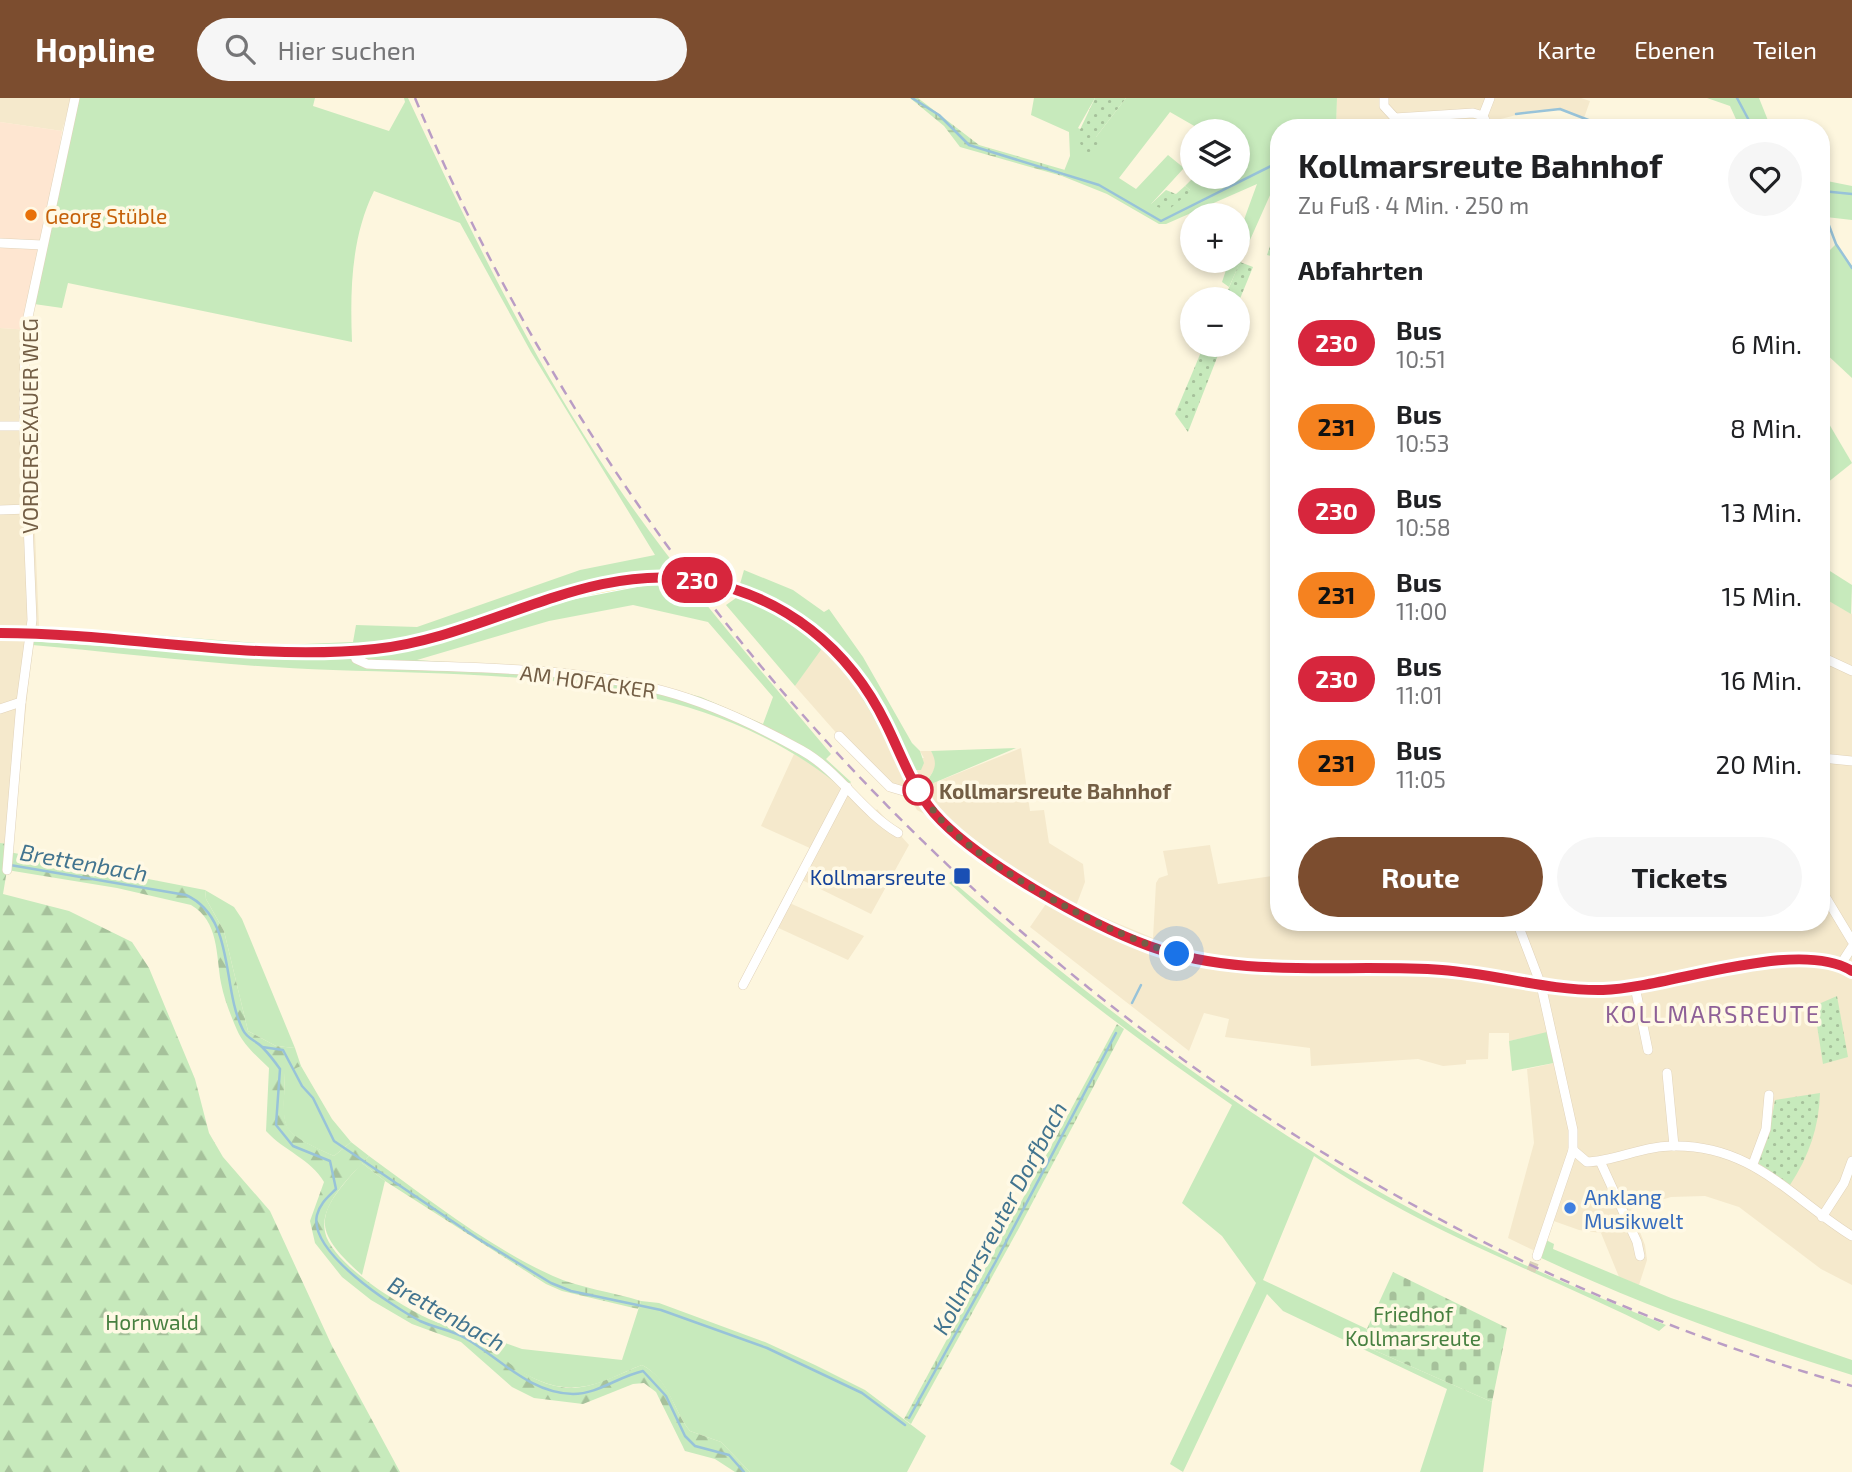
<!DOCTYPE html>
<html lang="de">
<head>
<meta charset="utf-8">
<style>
  :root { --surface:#fff; --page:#f6f6f6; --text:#202124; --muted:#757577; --accent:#7c4d2f }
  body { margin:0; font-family:"Exo 2",sans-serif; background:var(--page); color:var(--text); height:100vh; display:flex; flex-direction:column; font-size:26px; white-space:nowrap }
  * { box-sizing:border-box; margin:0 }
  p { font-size:23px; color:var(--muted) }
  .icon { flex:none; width:38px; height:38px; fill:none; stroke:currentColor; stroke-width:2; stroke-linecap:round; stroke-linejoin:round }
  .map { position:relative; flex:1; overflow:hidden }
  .sheet { position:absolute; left:1270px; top:21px; width:560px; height:812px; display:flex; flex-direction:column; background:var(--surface); border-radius:28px; box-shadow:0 4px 10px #0003 }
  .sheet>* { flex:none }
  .badge { padding:0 14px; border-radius:23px; font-size:24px; line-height:46px }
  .buttons { position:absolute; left:1180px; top:21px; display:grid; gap:14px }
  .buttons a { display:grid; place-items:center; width:70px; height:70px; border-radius:50%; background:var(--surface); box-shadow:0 4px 10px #0003; font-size:35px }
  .you { position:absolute; width:35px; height:35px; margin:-18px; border:5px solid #fff; border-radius:50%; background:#1a73e8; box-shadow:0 0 0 10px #1a73e833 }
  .map>.badge { position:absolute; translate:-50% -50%; box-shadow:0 0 0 4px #fff }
  h2 { padding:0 28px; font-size:26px; line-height:63px }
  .round { display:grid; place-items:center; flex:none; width:74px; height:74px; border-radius:37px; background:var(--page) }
  .head { display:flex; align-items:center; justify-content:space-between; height:119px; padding:0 28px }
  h1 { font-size:33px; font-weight:700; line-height:52px }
  .primary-button { display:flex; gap:14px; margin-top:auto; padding:14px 28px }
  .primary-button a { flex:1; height:80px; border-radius:42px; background:var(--accent); color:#fff; font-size:28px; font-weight:700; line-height:80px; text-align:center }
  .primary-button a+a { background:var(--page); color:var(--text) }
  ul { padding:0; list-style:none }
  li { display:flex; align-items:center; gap:21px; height:84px; padding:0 28px }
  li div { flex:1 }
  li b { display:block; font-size:26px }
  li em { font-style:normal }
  li .badge { min-width:77px; font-weight:700; text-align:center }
  header { display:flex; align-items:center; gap:42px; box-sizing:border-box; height:98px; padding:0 35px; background:var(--accent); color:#fff }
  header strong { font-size:33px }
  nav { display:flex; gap:38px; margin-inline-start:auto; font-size:24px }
  .search { width:490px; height:63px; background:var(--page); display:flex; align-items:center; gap:18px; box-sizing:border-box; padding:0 24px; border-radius:38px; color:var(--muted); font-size:26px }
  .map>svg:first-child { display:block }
  .residential { fill:#f5e9cc }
  .commercial { fill:#fee6d1 }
  .grass { fill:#c7eabc; fill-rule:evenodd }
  .forest { fill:url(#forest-firs) }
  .wetland { fill:url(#wetland-marsh) }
  .cemetery { fill:url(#cemetery-stones) }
  .park { fill:url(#park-dots) }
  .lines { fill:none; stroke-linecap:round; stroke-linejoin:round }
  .stream { stroke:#98c3d9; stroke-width:2.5 }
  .minor-tunnel { stroke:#dad0b8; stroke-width:9; stroke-dasharray:9 4.5; stroke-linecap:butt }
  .minor-casing { stroke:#e1d3ba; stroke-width:10 }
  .major-casing { stroke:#fff; stroke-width:12 }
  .minor { stroke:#fff; stroke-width:9 }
  .major { stroke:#ffea93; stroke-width:10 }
  .rail { stroke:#ba9dc5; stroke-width:2.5; stroke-dasharray:10 7; stroke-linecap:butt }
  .major-bridge-casing { stroke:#fff; stroke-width:12; stroke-linecap:butt }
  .major-bridge { stroke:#ffea93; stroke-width:10 }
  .line-casing { stroke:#fff; stroke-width:16 }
  .line { stroke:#d7263d; stroke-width:10 }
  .walk { stroke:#735e45; stroke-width:7; stroke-dasharray:0 12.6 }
  .food-dot { fill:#e8710a; stroke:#fff9e5; stroke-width:2.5 }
  .stop-dot { fill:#fff; stroke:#d7263d; stroke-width:3.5 }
  .transit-dot { fill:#1a4fb4; stroke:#fff9e5; stroke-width:2.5 }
  .shop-dot { fill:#3f7fe0; stroke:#fff9e5; stroke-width:2.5 }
  .labels { text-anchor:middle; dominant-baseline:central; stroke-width:7; stroke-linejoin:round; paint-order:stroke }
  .food-label { font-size:21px; fill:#c56008; stroke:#fff9e5; text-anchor:start }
  .street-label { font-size:21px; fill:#735e45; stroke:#fff9e5 }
  .stop-label { font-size:21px; font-weight:bold; fill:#735e45; stroke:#fff9e5; text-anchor:start }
  .transit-label { font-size:21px; fill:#164399; stroke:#fff9e5; text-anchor:end }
  .shop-label { font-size:21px; fill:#366cbe; stroke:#fff9e5; text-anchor:start }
  .park-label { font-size:21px; fill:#478040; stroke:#fff9e5 }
  .water-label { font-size:23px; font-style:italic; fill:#42748f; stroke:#fff9e5 }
  .quarter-label { font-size:24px; letter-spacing:2px; fill:#8e6097; stroke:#fff9e5 }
</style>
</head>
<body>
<header>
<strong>Hopline</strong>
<div class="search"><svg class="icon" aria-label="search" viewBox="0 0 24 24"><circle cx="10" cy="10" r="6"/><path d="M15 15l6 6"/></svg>Hier suchen</div>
<nav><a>Karte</a><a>Ebenen</a><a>Teilen</a></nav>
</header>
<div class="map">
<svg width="1852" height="1374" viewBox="0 0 1852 1374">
  <defs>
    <pattern id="forest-firs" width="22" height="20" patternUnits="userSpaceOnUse" patternTransform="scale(1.75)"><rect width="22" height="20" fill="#c7eabc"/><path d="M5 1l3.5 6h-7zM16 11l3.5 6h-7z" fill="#a6c19b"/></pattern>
    <pattern id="wetland-marsh" width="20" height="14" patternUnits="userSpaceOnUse" patternTransform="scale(1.75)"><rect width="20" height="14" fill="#c7eabc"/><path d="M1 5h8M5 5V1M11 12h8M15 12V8" fill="none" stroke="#a6c19b"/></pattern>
    <pattern id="cemetery-stones" width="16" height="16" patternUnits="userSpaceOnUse" patternTransform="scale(1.75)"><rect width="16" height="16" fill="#c7eabc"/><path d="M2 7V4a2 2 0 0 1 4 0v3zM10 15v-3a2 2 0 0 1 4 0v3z" fill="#a6c19b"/></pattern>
    <pattern id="park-dots" width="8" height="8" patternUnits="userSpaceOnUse" patternTransform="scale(1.75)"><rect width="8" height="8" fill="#c7eabc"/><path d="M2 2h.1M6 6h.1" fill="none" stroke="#a6c19b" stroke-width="1.8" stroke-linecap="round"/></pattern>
  </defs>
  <rect width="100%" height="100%" fill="#fdf6de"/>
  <!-- residential -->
  <g class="residential">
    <path d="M0,0H71L62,33L0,24Z"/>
    <path d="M1337,0H1581L1590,3L1584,20L1560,11L1532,13L1493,23L1494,30H1336Z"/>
    <path d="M0,230L30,232L28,271L39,528L32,547L13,747L0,745Z"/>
    <path d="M1822,499L1852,516V1187L1821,1171L1739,1109L1705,1098L1671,1099L1631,1111L1645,1147L1647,1162L1639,1187L1619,1179L1601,1135L1579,1132L1548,1121L1537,1154L1508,1140L1534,1045L1527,971L1559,964L1551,934L1509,943V935H1489L1488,961L1466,962V966L1443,968L1418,961L1311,968L1310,950L1225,939L1229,921L1204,915L1189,953L1030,829L1048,803L961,749L930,719L917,712L907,694L896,692L839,638L795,588L822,548L846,574L875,619L896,665L907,660H924L920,653H931L936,662L935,670L927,683L929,687L1021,650L1030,713L1044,712L1049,745L1083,766L1085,784L1076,808L1153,840L1156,785L1159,780L1168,777L1163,753L1210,747L1218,786L1279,777V824H1822Z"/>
    <path d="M794,656L818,670L875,714L877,711L909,747L871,816L798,780L812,751L761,728Z"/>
    <path d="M785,803L864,838L848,862L772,827Z"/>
  </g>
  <!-- commercial -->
  <path class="commercial" d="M0,24L62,33L30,232L0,230Z"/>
  <!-- grass -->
  <g class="grass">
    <path d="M79,0H315L313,8L389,33L405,4L404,0H408C465,122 523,242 596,356C665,463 749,558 831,656L826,661L851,684L844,692C704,573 506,578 333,572C233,569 132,556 32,547L39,528L281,547L353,544L356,527L417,529L580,472L655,457L531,254L460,125L374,93C351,140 350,192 352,244L68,185L62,210L34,206ZM633,507L708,524L773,599L763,626L701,599L637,582L576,573L417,562L549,523Z"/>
    <path d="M1034,0H1095L1078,30L1096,39L1126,0H1337L1336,30H1279V77L1229,189L1222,184L1229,163H1237V141L1257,86L1166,126H1159L1107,96L1062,78L1070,58L1069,34L1031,17ZM1170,14L1203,33H1237V79H1194L1185,88L1190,92L1151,106L1184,70L1168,57L1136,91L1119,80Z"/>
    <path d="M1707,0H1759L1771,30H1740L1730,8Z"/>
    <path d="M1822,82L1852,88V122L1826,119L1822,109Z"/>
    <path d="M1836,146L1852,168V280L1822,252V160Z"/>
    <path d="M1822,314L1852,365L1822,389Z"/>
    <path d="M1822,468L1852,487L1851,516L1822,499Z"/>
    <path d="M744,472L793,492L824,514L829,511L863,559L912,645L920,653L924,665L921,672H915L907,660L896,665C876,621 856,584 823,549L795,588L726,507L736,500Z"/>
    <path d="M1016,650L929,687L927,683C935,671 938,666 931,653Z"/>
    <path d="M952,783C1075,888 1203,988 1342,1072C1445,1134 1555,1182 1666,1227L1659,1233C1544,1175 1421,1133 1314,1058L1263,1182L1367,1231L1360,1246L1492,1304L1483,1374H1420L1447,1291L1283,1213L1267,1196L1183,1374L1170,1366L1256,1185L1222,1138L1182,1105L1232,1007C1133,939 1037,867 949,785Z"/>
    <path d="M205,792L234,809L242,821L295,950L276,948L248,933L224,833L206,801Z"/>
    <path d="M1551,933L1559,964L1512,973L1509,943Z"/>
    <path d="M301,968L332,1021L351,1044L334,1058C277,1032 283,1035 285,974Z"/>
    <path d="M362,1065L385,1083L362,1177C309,1130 316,1116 362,1065Z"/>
    <path d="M1546,1142L1554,1146L1553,1151L1671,1200L1852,1262V1277C1745,1244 1641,1207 1539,1159Z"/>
    <path d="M641,1203L659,1205L765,1244L815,1267L865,1292L926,1338L907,1374H750L721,1344L690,1333C673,1312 669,1281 642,1267C623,1274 601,1287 580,1289C538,1294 501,1260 468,1237L477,1235L522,1251L622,1262Z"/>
  </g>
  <!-- forest -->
  <path class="forest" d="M0,745L10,746L9,754L205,792L206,801L224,833L248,933L276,948L295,950L301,968L285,975C283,1035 278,1032 334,1058L351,1044L369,1058C352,1077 319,1106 325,1134C331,1165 401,1208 429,1221C442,1227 456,1230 469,1237C500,1255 524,1283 561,1289C588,1294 618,1276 642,1267C671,1282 672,1311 690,1333L721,1344L750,1374H735L715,1361L685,1353L656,1294L644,1285L633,1286L583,1306L534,1300L512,1289L461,1244L412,1226L371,1202L342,1179L315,1145L310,1123L324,1084C311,1061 284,1053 266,1033L269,970C257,958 244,948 237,932C231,918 224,901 221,885C216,857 219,823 191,807L117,790L7,772L3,796L69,813L132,844L149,870L195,981L209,1035L223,1059L270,1113L332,1248L400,1374H0Z"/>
  <!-- wetland -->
  <g class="wetland">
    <path d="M910,0H918L979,47L1065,72L1062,78L960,49L944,28Z"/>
    <path d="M1117,926L1124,931L1019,1130L911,1326L904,1321Z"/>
    <path d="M369,1058C427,1100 487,1148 553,1178C580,1190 612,1194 641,1203L638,1211L562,1193L546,1186L385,1083L362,1065Z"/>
  </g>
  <!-- cemetery -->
  <path class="cemetery" d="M1393,1174L1507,1230L1492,1304L1360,1246Z"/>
  <!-- park -->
  <g class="park">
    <path d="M1095,0H1126L1096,39L1102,45L1092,59L1083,52L1077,38Z"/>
    <path d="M1185,88L1191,93L1167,113L1151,106L1166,92L1176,96Z"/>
    <path d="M1279,121V160L1267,157Z"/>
    <path d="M1240,164L1253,169L1237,208V201H1224Z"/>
    <path d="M1204,247H1222L1188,334L1175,316Z"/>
    <path d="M1837,898L1848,959L1823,966L1814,908Z"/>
    <path d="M1820,995C1819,1029 1809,1058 1790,1087L1758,1065L1769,1036L1775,1002Z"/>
  </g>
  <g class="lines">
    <!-- stream -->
    <g class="stream">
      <path d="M912,0L939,17L969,47L1099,87L1161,123L1273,67L1279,69"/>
      <path d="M1737,0L1753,30"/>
      <path d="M1516,16L1560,11L1609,30"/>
      <path d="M1822,93L1852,96"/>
      <path d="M1822,109L1836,146L1852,170"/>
      <path d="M10,767L186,797C236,820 221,889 243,932C247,941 257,943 263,950C269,956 275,964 280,971L276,1027L293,1048L330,1063L336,1091C328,1099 320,1105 317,1117C308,1154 392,1208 420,1223C435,1230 452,1232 465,1240C500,1260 529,1295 573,1296C598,1296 617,1279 643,1273L666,1298L685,1338L695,1348L729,1357L744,1374"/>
      <path d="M1132,905L1141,887"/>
      <path d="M262,949L283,952L302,988L313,1000L334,1043L477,1140L551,1185L571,1193L661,1212L767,1250L862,1295L905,1327"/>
      <path d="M909,1320L996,1163L1116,935"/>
    </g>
    <!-- minor-tunnel -->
    <path class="minor-tunnel" d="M1531,1173L1537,1158"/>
    <!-- minor casing -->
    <g class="minor-casing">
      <g id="minor">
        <path d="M1384,0V8L1395,20L1473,15L1483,18L1489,30"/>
        <path d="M1483,18L1490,0"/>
        <path d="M0,145L42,147"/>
        <path d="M0,328H24"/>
        <path d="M0,412L28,411"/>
        <path d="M353,553L356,561L367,566C461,570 573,568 664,593C712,606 758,628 801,652C839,673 861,713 898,735"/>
        <path d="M1822,559L1852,573"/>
        <path d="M0,611L21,604"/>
        <path d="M839,638L890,689L907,694L917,690"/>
        <path d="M1822,660L1852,663"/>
        <path d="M7,772L21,604L32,522L24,328L25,233L75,0"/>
        <path d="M1822,793L1852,843"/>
        <path d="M1517,824L1541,887L1573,1032V1052L1537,1158"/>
        <path d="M1841,866L1852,849"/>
        <path d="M743,887L847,689"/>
        <path d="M1635,889L1648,952"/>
        <path d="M1667,975L1674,1048"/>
        <path d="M1573,1052L1587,1064C1616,1063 1642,1048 1672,1048C1752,1046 1791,1100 1852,1138"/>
        <path d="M1600,1063L1637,1144L1640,1158"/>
        <path d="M1753,1066L1766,1031L1769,997"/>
        <path d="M1822,1119L1844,1085L1852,1063"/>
      </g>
    </g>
    <!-- major casing -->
    <g class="major-casing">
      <g id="major">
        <path d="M739,493C807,521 849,554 883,620C899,651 910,684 931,711C969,759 1092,828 1151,849C1245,881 1346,865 1443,872C1496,876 1548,893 1601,892C1668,890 1798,840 1852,873"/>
        <path d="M0,535L285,555L353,553L429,542L569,496L657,479"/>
      </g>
    </g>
    <!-- minor -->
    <use href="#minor" class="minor"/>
    <!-- major -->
    <use href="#major" class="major"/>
    <!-- rail -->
    <path class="rail" d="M415,0C671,613 1211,1105 1852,1288"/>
    <!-- major-bridge casing -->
    <g class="major-bridge-casing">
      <path id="major-bridge" d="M657,479L703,483L739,493"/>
    </g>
    <!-- major-bridge -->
    <use href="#major-bridge" class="major-bridge"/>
  </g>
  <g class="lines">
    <!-- line casing -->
    <g class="line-casing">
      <path id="line" d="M0,535C125,535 250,564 375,551C485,540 588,462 701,483C784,498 849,550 886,626C901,656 912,689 934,715C976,763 1089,826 1149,848C1243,882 1345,865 1442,872C1496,876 1549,893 1603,892C1669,890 1797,839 1852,873"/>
    </g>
    <!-- line -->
    <use href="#line" class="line"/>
    <!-- walk -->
    <path class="walk" d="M918,692C923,698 937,719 949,730C1000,778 1110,837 1177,856"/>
  </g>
  <!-- markers -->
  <circle class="food-dot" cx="31" cy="117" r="7"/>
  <circle class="stop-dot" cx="918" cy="692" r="14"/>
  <rect class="transit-dot" x="953" y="769" width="18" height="18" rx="3.5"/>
  <circle class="shop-dot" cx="1570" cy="1110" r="7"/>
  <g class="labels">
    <!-- food labels -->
    <g class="food-label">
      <text x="45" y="117">Georg Stüble</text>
    </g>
    <!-- street labels -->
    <g class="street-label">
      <text transform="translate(29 328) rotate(-90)">VORDERSEXAUER WEG</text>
      <text transform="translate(588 583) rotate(8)">AM HOFACKER</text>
    </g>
    <!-- stop labels -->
    <g class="stop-label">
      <text x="939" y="692">Kollmarsreute Bahnhof</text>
    </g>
    <!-- transit labels -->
    <g class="transit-label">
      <text x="946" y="778">Kollmarsreute</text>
    </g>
    <!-- shop labels -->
    <g class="shop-label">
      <text x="1584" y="1098">Anklang<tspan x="1584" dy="24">Musikwelt</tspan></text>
    </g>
    <!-- park labels -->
    <g class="park-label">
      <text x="1413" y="1215">Friedhof<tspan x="1413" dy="24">Kollmarsreute</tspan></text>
      <text x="152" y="1223">Hornwald</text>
    </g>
    <!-- water labels -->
    <g class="water-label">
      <text transform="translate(84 764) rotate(10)">Brettenbach</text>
      <text transform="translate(999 1120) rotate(-62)">Kollmarsreuter Dorfbach</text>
      <text transform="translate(447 1215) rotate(29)">Brettenbach</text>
    </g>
    <!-- quarter labels -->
    <g class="quarter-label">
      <text x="1713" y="915">KOLLMARSREUTE</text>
    </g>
  </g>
</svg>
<div class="buttons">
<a><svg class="icon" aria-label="layers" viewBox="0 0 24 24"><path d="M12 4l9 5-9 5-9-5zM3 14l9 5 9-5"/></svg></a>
<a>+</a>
<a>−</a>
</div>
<div class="you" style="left:1177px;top:856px"></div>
<b class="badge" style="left:697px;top:482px;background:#d7263d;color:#fff">230</b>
<section class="sheet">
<div class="head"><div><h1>Kollmarsreute Bahnhof</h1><p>Zu Fuß · 4 Min. · 250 m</p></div><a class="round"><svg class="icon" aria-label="heart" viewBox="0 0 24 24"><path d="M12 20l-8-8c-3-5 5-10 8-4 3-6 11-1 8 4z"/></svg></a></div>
<h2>Abfahrten</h2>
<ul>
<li><span class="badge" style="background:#d7263d;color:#fff">230</span><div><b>Bus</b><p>10:51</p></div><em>6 Min.</em></li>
<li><span class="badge" style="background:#f58220;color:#111">231</span><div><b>Bus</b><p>10:53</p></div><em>8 Min.</em></li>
<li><span class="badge" style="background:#d7263d;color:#fff">230</span><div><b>Bus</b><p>10:58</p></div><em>13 Min.</em></li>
<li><span class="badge" style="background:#f58220;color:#111">231</span><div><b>Bus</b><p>11:00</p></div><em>15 Min.</em></li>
<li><span class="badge" style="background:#d7263d;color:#fff">230</span><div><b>Bus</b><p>11:01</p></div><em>16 Min.</em></li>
<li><span class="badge" style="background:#f58220;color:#111">231</span><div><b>Bus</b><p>11:05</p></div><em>20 Min.</em></li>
</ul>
<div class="primary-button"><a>Route</a><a>Tickets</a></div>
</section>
</div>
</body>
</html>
